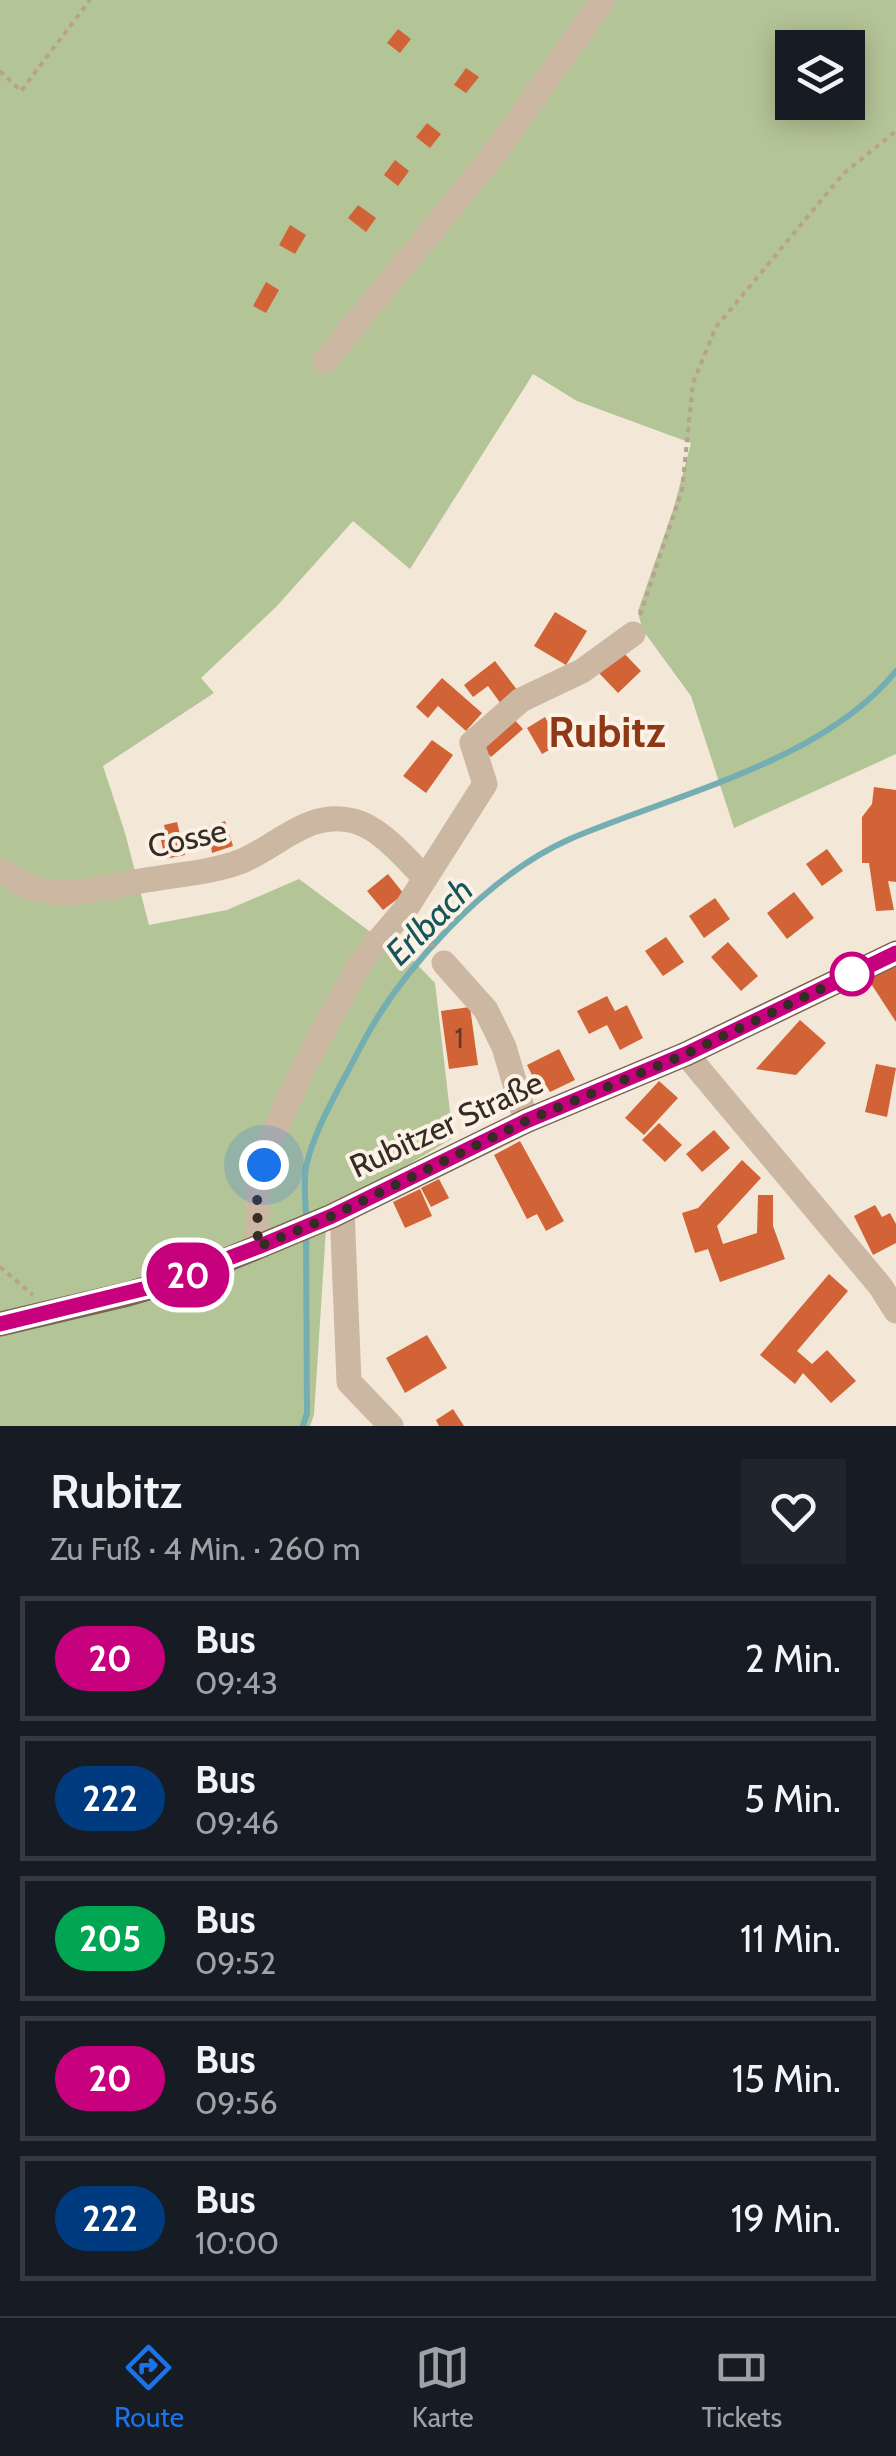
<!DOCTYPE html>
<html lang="de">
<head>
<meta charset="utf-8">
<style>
  :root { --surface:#171b24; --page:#20242c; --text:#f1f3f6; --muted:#9ea1a6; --line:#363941; --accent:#1a73e8 }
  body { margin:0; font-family:Cabin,sans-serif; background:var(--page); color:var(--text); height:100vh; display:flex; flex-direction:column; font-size:38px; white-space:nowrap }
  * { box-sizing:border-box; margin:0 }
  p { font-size:32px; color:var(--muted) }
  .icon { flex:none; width:55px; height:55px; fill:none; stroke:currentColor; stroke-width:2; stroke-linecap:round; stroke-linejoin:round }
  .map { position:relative; height:1426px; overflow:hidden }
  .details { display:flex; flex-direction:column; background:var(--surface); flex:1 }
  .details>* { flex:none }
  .badge { padding:0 20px; border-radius:32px; font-size:35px; line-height:65px }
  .tools { position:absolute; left:775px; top:30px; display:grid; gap:20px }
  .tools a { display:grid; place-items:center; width:90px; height:90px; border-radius:0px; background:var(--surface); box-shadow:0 5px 25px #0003; font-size:50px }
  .you { position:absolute; width:50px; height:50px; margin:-25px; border:8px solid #fff; border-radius:50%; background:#1a73e8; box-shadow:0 0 0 15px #1a73e833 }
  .map>.badge { position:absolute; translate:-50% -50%; box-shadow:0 0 0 5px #fff }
  .round { display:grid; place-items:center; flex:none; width:105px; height:105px; border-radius:0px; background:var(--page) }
  .head { display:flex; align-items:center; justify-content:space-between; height:170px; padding:0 50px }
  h1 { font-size:48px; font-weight:600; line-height:75px }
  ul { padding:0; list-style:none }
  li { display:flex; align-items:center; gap:30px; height:125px; margin:0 20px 15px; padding:0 30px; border:5px solid var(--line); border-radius:0px }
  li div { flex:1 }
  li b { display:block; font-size:38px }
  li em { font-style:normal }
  li .badge { min-width:110px; font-weight:700; text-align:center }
  .tab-bar { display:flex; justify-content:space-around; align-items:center; height:140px; border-top:2px solid var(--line); background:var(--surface); font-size:28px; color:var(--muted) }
  .tab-bar a { display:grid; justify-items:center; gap:5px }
  .tab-bar .active { color:var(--accent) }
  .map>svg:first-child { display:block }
  .green { fill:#b3c496; fill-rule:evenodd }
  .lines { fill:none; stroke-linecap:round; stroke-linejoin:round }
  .stream { stroke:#74aeb3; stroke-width:6 }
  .building { fill:#d26337 }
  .path { stroke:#b8a18d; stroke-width:4; stroke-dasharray:5 5; stroke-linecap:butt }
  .minor { stroke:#ccb7a2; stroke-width:25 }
  .major { stroke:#7a6355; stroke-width:25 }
  .line-casing { stroke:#fff; stroke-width:22 }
  .line { stroke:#c7007e; stroke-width:15 }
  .walk { stroke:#362b25; stroke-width:10; stroke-dasharray:0 18 }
  .stop-dot { fill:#fff; stroke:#c7007e; stroke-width:5 }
  .labels { text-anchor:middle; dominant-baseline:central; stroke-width:8; stroke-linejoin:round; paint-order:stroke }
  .number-label { font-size:28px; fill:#5d392a }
  .street-label { font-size:32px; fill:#362b25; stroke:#fbf1e4 }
  .water-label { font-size:35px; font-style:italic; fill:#17555c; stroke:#fbf1e4 }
  .district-label { font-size:42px; font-weight:bold; fill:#8d3817; stroke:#fbf1e4 }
</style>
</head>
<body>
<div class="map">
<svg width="896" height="1426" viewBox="0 0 896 1426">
  <rect width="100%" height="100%" fill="#f3e7d7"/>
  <!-- green -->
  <path class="green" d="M0,0H896V754L734,828L691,696L642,629L638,611L674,507L691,443L577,401L533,374L410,569L353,521L277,606L201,678L214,693L103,766L125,833L149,925L227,910L299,879L384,942L403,950L435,983L453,1138L327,1213L314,1415L310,1426H0ZM792,48H848V102H792Z"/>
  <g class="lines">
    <!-- stream -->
    <g class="stream">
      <path d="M306,1220C306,1204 303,1184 306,1167C315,1127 340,1087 359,1050C399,971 488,875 570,839C673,795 824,761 896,671"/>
      <path d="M303,1426L307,1413L306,1233"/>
    </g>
  </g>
  <!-- building -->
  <g class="building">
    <path d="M398,29L411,39L400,53L387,43Z"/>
    <path d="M466,68L479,77L466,93L454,85Z"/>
    <path d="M427,123L441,134L430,148L416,137Z"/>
    <path d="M395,160L409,171L398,186L384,175Z"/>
    <path d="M358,205L376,218L366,232L348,218Z"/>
    <path d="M290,225L306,235L295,254L279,245Z"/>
    <path d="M266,282L279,290L266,313L253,306Z"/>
    <path d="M555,612L587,631L566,665L534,646Z"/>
    <path d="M621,650L641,671L618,693L598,672Z"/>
    <path d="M495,661L518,691L501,704L488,686L473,697L464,685Z"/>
    <path d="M442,678L482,713L466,731L438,706L428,718L416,707Z"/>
    <path d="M512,717L523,729L491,757L480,745Z"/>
    <path d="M545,717L560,744L542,754L527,728Z"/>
    <path d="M432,740L453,755L426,793L403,776Z"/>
    <path d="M874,787L896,790V882L888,881L894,910L876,911L869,863H862V817L872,804Z"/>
    <path d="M225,821L233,846L212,853L208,827Z"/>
    <path d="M177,822L185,855L165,859L161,840L167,838L164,825Z"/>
    <path d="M827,849L843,871L822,886L806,864Z"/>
    <path d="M388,874L404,894L383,910L367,891Z"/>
    <path d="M794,892L814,918L787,939L767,913Z"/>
    <path d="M715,898L730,919L704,938L689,916Z"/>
    <path d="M666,937L684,962L663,976L645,951Z"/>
    <path d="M728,942L758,976L741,991L711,957Z"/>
    <path d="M896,963V1022L868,979Z"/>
    <path d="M607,996L615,1011L627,1005L643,1038L620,1050L607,1025L589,1034L577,1011Z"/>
    <path d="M470,1007L478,1065L449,1069L441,1011Z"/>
    <path d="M800,1020L826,1043L796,1075L756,1069Z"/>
    <path d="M559,1049L575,1080L550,1092L544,1082L537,1085L527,1065Z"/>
    <path d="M876,1064L896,1068L887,1117L865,1112Z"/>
    <path d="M659,1081L678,1098L644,1135L625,1118Z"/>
    <path d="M659,1123L682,1145L665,1162L642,1140Z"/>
    <path d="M714,1130L730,1148L702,1172L686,1154Z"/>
    <path d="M520,1141L564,1221L546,1231L537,1214L527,1219L494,1155Z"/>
    <path d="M742,1160L761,1178L717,1226L723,1244L757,1233L758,1195H773V1226L785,1259L720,1282L708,1249L695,1253L682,1213L698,1208Z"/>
    <path d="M439,1179L449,1198L431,1207L421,1188Z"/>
    <path d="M420,1189L432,1216L405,1228L393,1202Z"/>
    <path d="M875,1205L882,1217L890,1213L896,1224V1243L873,1255L854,1216Z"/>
    <path d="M829,1274L848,1291L797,1351L812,1364L827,1350L856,1381L831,1403L803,1373L795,1384L760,1355Z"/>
    <path d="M427,1335L447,1368L405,1393L386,1358Z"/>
    <path d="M453,1409L464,1426H439L436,1420Z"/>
  </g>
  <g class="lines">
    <!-- path -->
    <g class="path">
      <path d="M0,71L21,91L90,0"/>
      <path d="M640,615L682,490L693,383L716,327L843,174L896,131"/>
      <path d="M418,926L433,947"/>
      <path d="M0,1267L33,1295"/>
    </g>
    <!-- minor -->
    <g class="minor">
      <path d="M325,361L491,158L603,0"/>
      <path d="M0,869C10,877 27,888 40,890C78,898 116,884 153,879C183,874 213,872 242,861C280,845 309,809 354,821C381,828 406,859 425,878"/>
      <path d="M444,963L486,1010L504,1047L526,1121"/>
      <path d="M686,1054L881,1287L896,1311"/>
      <path d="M342,1209L349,1382L391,1426"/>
      <path d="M258,1247L257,1191L271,1139L304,1066L362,960L407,907L485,784L472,743L521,700L582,671L633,634"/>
    </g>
    <!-- major -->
    <path class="major" d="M0,1324L128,1294L182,1278L258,1247L332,1216L526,1121L686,1054L896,953"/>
  </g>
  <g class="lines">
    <!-- line casing -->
    <g class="line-casing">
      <path id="line" d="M0,1324L155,1286L258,1247L332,1216L526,1121L686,1054L896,953"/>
    </g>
    <!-- line -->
    <use href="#line" class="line"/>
    <!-- walk -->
    <path class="walk" d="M264,1165L257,1190L258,1247L332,1216L526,1121L686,1054L852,974"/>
  </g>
  <!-- markers -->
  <circle class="stop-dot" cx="852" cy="974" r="20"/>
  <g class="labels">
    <!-- number labels -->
    <g class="number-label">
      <text x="459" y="1038">1</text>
    </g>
    <!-- street labels -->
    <g class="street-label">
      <text transform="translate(187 838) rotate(-13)">Cosse</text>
      <text transform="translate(446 1124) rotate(-25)">Rubitzer Straße</text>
    </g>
    <!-- water labels -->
    <g class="water-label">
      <text transform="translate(429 921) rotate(-45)">Erlbach</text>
    </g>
    <!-- district labels -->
    <g class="district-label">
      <text x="607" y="732">Rubitz</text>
    </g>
  </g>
</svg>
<div class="tools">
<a><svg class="icon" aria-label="layers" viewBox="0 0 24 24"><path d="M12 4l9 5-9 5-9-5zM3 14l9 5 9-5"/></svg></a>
</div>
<div class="you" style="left:264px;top:1165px"></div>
<b class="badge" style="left:188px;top:1275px;background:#c7007e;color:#fff">20</b>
</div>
<section class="details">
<div class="head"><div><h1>Rubitz</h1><p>Zu Fuß · 4 Min. · 260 m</p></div><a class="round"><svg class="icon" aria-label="heart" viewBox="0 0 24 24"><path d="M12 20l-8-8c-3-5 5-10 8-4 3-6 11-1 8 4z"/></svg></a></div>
<ul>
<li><span class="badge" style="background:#c7007e;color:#fff">20</span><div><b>Bus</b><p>09:43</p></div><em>2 Min.</em></li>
<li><span class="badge" style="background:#003b80;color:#fff">222</span><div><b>Bus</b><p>09:46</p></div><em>5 Min.</em></li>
<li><span class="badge" style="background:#00a651;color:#fff">205</span><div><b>Bus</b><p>09:52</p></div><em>11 Min.</em></li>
<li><span class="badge" style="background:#c7007e;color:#fff">20</span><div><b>Bus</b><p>09:56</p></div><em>15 Min.</em></li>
<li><span class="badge" style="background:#003b80;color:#fff">222</span><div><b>Bus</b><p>10:00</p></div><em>19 Min.</em></li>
</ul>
</section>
<nav class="tab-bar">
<a class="active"><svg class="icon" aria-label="directions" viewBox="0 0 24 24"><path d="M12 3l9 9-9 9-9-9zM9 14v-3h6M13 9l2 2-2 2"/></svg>Route</a>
<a><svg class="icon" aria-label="map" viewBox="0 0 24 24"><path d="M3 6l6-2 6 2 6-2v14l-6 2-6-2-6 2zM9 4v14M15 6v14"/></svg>Karte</a>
<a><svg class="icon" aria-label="tickets" viewBox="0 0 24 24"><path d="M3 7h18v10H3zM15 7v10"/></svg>Tickets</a>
</nav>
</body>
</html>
